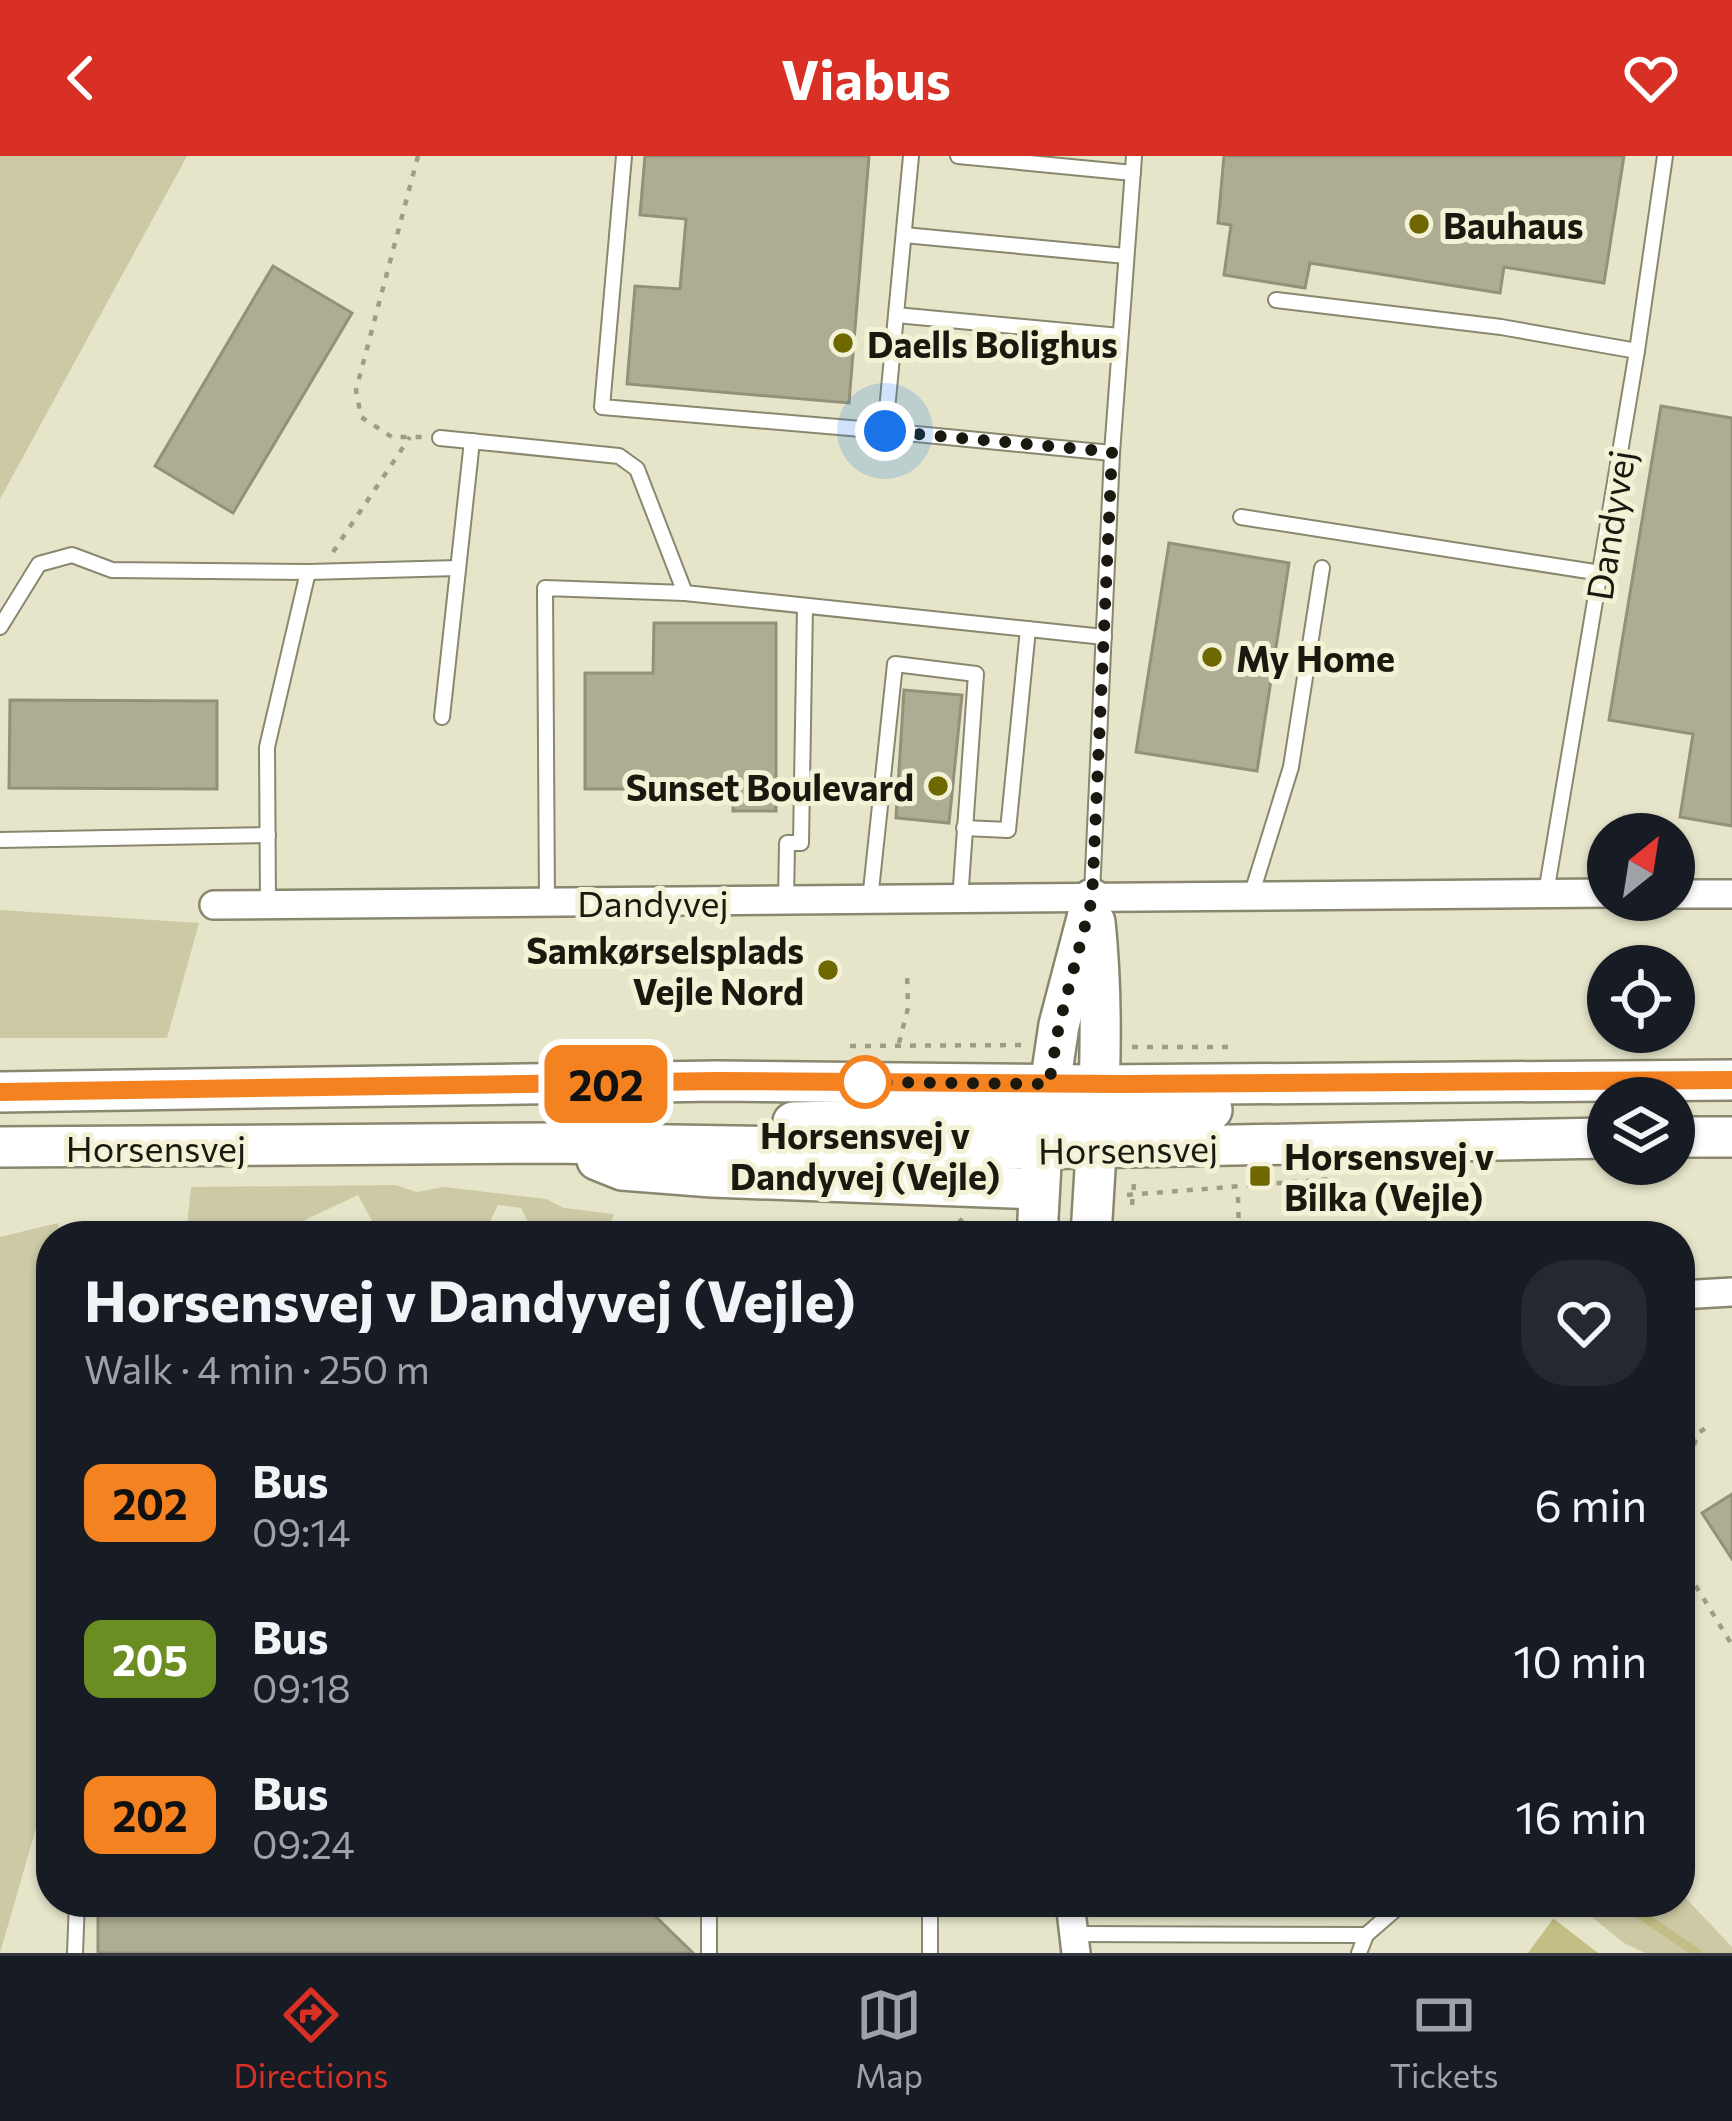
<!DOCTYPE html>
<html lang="en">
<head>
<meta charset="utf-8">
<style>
  :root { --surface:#171b24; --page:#242831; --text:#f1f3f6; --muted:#9ea1a6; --line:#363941; --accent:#d93025 }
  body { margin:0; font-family:Commissioner,sans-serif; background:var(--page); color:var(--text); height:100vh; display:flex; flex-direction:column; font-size:45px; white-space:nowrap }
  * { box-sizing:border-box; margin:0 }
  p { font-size:39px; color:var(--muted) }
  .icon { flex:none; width:66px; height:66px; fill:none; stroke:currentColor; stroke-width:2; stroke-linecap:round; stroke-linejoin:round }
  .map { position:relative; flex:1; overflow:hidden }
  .panel { position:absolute; left:36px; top:1065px; width:1659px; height:696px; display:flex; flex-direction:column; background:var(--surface); border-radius:48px; box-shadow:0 3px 9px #0004 }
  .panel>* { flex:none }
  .badge { padding:0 24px; border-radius:18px; font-size:42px; line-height:78px }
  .needle { width:78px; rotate:30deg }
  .tools { position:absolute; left:1587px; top:657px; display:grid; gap:24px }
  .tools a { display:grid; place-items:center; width:108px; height:108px; border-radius:50%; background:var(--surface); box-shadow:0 3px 9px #0004; font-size:60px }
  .you { position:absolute; width:60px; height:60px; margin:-30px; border:9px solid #fff; border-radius:50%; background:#1a73e8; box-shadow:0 0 0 18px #1a73e833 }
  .map>.badge { position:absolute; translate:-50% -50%; box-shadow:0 0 0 6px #fff }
  .round { display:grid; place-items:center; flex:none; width:126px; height:126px; border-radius:48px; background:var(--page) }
  .summary { display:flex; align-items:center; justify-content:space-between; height:204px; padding:0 48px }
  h1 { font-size:57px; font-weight:700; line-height:90px }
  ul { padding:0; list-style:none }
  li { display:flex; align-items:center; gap:36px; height:156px; padding:0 48px }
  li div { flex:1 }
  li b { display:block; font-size:45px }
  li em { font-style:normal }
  li .badge { min-width:132px; font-weight:700; text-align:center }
  header { display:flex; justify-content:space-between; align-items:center; height:156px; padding:0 48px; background:var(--accent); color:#fff; font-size:54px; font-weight:700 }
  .dock { display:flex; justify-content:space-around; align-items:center; height:168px; border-top:3px solid var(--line); background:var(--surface); font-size:33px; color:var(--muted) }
  .dock a { display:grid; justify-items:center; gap:6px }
  .dock .on { color:var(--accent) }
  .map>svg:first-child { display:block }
  .green { fill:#cccaa4 }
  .water { fill:#c2be85 }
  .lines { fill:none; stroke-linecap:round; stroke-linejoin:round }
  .stream { stroke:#c2be85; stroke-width:9 }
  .building { fill:#aead93; stroke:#939279; stroke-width:3 }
  .lane-casing { stroke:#89886f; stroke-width:18 }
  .street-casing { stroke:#89886f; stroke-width:32 }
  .secondary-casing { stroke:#89886f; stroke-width:44 }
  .path { stroke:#9e9d88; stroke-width:4.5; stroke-dasharray:6 9; stroke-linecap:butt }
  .lane { stroke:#fff; stroke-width:14 }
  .street { stroke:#fff; stroke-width:27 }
  .secondary { stroke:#fff; stroke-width:39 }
  .line-casing { stroke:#fff; stroke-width:27 }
  .line { stroke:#f58220; stroke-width:18 }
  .walk { stroke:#1a1910; stroke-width:12; stroke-dasharray:0 21.6 }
  .poi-dot { fill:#6f6800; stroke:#f3f2d7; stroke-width:4.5 }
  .stop-dot { fill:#fff; stroke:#f58220; stroke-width:6 }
  .labels { text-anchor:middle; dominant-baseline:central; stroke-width:10; stroke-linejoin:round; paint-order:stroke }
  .poi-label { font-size:36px; font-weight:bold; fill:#1a1910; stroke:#f3f2d7; text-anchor:start }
  .street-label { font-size:36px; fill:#1a1910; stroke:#f3f2d7 }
  .stop-label { font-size:36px; font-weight:bold; fill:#1a1910; stroke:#f3f2d7 }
</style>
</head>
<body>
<header><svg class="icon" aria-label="back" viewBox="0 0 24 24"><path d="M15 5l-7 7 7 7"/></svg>Viabus<svg class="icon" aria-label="heart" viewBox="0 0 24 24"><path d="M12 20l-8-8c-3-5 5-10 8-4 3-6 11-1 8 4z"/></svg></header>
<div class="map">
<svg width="1732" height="1797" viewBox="0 0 1732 1797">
  <rect width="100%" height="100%" fill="#e6e5ca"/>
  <!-- green -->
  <g class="green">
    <path d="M0,0H187L0,343Z"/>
    <path d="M0,754L199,767L167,882H0Z"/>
    <path d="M395,1029L417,1036L444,1031L546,1043L564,1052L614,1058L606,1080H535L521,1052L498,1049L483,1080H380L358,1039L305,1064L287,1080H186L191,1031Z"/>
    <path d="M58,1067L59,1080H51V1620L0,1797V1081Z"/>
    <path d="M1680,1736L1732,1791V1797H1645L1624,1787L1573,1746H1680Z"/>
  </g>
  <!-- water -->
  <path class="water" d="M1553,1763H1554L1598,1797H1528Z"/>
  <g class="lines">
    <!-- stream -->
    <path class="stream" d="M1622,1746L1697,1797"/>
  </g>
  <!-- building -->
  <g class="building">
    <path d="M645,0H869L849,247L627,228L635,130L680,133L686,63L640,59Z"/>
    <path d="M1224,0H1624L1604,127L1504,111L1500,137L1310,107L1305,132L1224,119L1231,69L1218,67Z"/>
    <path d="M273,110L352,157L233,357L155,310Z"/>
    <path d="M1661,250L1732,262V670L1680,661L1693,578L1609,564Z"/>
    <path d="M1169,387L1289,407L1257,615L1136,596Z"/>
    <path d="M654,467H776V655H733V633H585V517H653Z"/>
    <path d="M904,534L962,539L949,667L896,662Z"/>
    <path d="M10,544L217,545V633L9,632Z"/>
    <path d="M1732,1338V1403L1702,1357Z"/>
    <path d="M98,1746H650V1755L693,1797H98Z"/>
  </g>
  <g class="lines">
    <!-- lane casing -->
    <g class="lane-casing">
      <g id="lane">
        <path d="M624,0L602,251L885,275"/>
        <path d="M911,0L885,275L1112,297"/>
        <path d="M958,0L1133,17"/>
        <path d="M904,79L1126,100"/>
        <path d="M1276,144L1501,171L1637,195"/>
        <path d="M896,159L1120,180"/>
        <path d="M440,282L619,300L637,313L685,437"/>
        <path d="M1241,361L1601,417"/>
        <path d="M308,416L458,412"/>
        <path d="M0,471L39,408L72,399L112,414L308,416L267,591L268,749"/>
        <path d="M442,561L472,285"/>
        <path d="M964,672L1008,674L1028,473"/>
        <path d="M0,684L268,679"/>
        <path d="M1546,737L1637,195L1665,0"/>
        <path d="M1092,738L1112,297L1134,0"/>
        <path d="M1251,740L1291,611L1322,412"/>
        <path d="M870,744L895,508L976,518L960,744"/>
        <path d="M786,745L787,687H801L805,450"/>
        <path d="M547,747L545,432L685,437L1104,481"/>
        <path d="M1075,1778L1366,1779L1404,1746"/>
        <path d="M75,1797L77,1746"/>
        <path d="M709,1797V1746"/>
        <path d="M930,1797V1746"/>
        <path d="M1359,1797L1366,1779"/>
      </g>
    </g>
    <!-- street casing -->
    <g class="street-casing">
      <g id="street">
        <path d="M1674,738H1732"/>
        <path d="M214,749L1608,737"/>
        <path d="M1680,1139L1732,1136"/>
        <path d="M1070,1746L1076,1797"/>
      </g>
    </g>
    <!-- secondary casing -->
    <g class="secondary-casing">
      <g id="secondary">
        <path d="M0,936L717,925L1097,929L1732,924"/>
        <path d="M1047,949L1059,869L1092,743"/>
        <path d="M793,966L1045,960L1097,929"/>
        <path d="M1071,980L1149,956L1212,954"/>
        <path d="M1674,981H1732"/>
        <path d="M0,991L551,987L974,994L1608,982"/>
        <path d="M597,1004L622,1014L712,1021L1039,1033"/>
        <path d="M1037,1080L1041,1008"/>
        <path d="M1091,1080C1097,976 1106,870 1095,766"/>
      </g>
    </g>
    <!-- path -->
    <g class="path">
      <path d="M418,0L356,234L361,261L392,281H422"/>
      <path d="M333,396L410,281"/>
      <path d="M899,887L908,852L907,815"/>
      <path d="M850,890L1024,889"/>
      <path d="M1132,891H1234"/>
      <path d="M1630,1010H1654"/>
      <path d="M1127,1039L1331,1023"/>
      <path d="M1238,1041L1239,1080"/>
      <path d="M1132,1049L1134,1028"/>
      <path d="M959,1063L978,1080"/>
      <path d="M1680,1332L1698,1277L1706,1272"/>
      <path d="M1680,1404L1732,1489"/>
    </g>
    <!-- lane -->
    <use href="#lane" class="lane"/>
    <!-- street -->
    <use href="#street" class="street"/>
    <!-- secondary -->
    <use href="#secondary" class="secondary"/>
  </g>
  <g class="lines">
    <!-- line casing -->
    <g class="line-casing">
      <path id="line" d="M0,936L717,925L1122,928L1732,924"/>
    </g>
    <!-- line -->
    <use href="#line" class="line"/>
    <!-- walk -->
    <path class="walk" d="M865,926L1049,928L1059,869L1092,743L1112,296L885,275"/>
  </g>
  <!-- markers -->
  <g class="poi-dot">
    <circle cx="1419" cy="68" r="12"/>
    <circle cx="843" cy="187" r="12"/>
    <circle cx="1212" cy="501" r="12"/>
    <circle cx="938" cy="630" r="12"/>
    <circle cx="828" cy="814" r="12"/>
    <rect x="1248" y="1008" width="24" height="24" rx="6"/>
  </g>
  <circle class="stop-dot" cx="865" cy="926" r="24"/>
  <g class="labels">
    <!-- poi labels -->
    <g class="poi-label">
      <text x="1443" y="68">Bauhaus</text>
      <text x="867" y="187">Daells Bolighus</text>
      <text x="1236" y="501">My Home</text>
      <text x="914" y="630" text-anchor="end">Sunset Boulevard</text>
      <text x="804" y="793" text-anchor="end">Samkørselsplads<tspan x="804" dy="41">Vejle Nord</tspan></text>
      <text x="1284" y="999">Horsensvej v<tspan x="1284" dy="41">Bilka (Vejle)</tspan></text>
    </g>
    <!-- street labels -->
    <g class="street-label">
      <text transform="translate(1609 369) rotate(-81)">Dandyvej</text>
      <text x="653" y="746">Dandyvej</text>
      <text x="156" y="991">Horsensvej</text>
      <text transform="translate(1128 992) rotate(-1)">Horsensvej</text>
    </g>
    <!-- stop labels -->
    <g class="stop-label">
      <text x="865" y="978">Horsensvej v<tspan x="865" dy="41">Dandyvej (Vejle)</tspan></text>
    </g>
  </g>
</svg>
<div class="tools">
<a><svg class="needle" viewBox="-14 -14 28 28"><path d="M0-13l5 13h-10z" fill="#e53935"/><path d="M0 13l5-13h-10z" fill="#9ea1a6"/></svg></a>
<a><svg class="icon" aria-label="locate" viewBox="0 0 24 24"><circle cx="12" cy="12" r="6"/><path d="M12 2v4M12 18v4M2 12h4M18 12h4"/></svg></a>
<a><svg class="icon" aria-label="layers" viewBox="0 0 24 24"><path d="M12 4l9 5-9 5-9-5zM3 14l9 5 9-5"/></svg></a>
</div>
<div class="you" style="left:885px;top:275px"></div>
<b class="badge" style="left:606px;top:928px;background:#f58220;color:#111">202</b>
<section class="panel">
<div class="summary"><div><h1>Horsensvej v Dandyvej (Vejle)</h1><p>Walk · 4 min · 250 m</p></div><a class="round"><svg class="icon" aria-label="heart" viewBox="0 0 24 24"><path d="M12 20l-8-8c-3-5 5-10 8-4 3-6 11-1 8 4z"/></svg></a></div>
<ul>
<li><span class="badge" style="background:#f58220;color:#111">202</span><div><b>Bus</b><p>09:14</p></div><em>6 min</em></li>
<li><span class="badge" style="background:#6b8e23;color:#fff">205</span><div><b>Bus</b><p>09:18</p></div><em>10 min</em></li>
<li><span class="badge" style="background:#f58220;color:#111">202</span><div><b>Bus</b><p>09:24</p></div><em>16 min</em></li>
</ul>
</section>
</div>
<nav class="dock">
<a class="on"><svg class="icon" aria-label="directions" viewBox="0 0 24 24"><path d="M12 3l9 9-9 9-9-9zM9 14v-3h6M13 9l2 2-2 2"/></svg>Directions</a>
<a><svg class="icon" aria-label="map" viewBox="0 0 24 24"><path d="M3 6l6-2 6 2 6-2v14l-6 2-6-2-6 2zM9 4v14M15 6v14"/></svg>Map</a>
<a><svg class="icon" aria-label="tickets" viewBox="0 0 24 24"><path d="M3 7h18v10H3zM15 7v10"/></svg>Tickets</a>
</nav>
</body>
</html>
